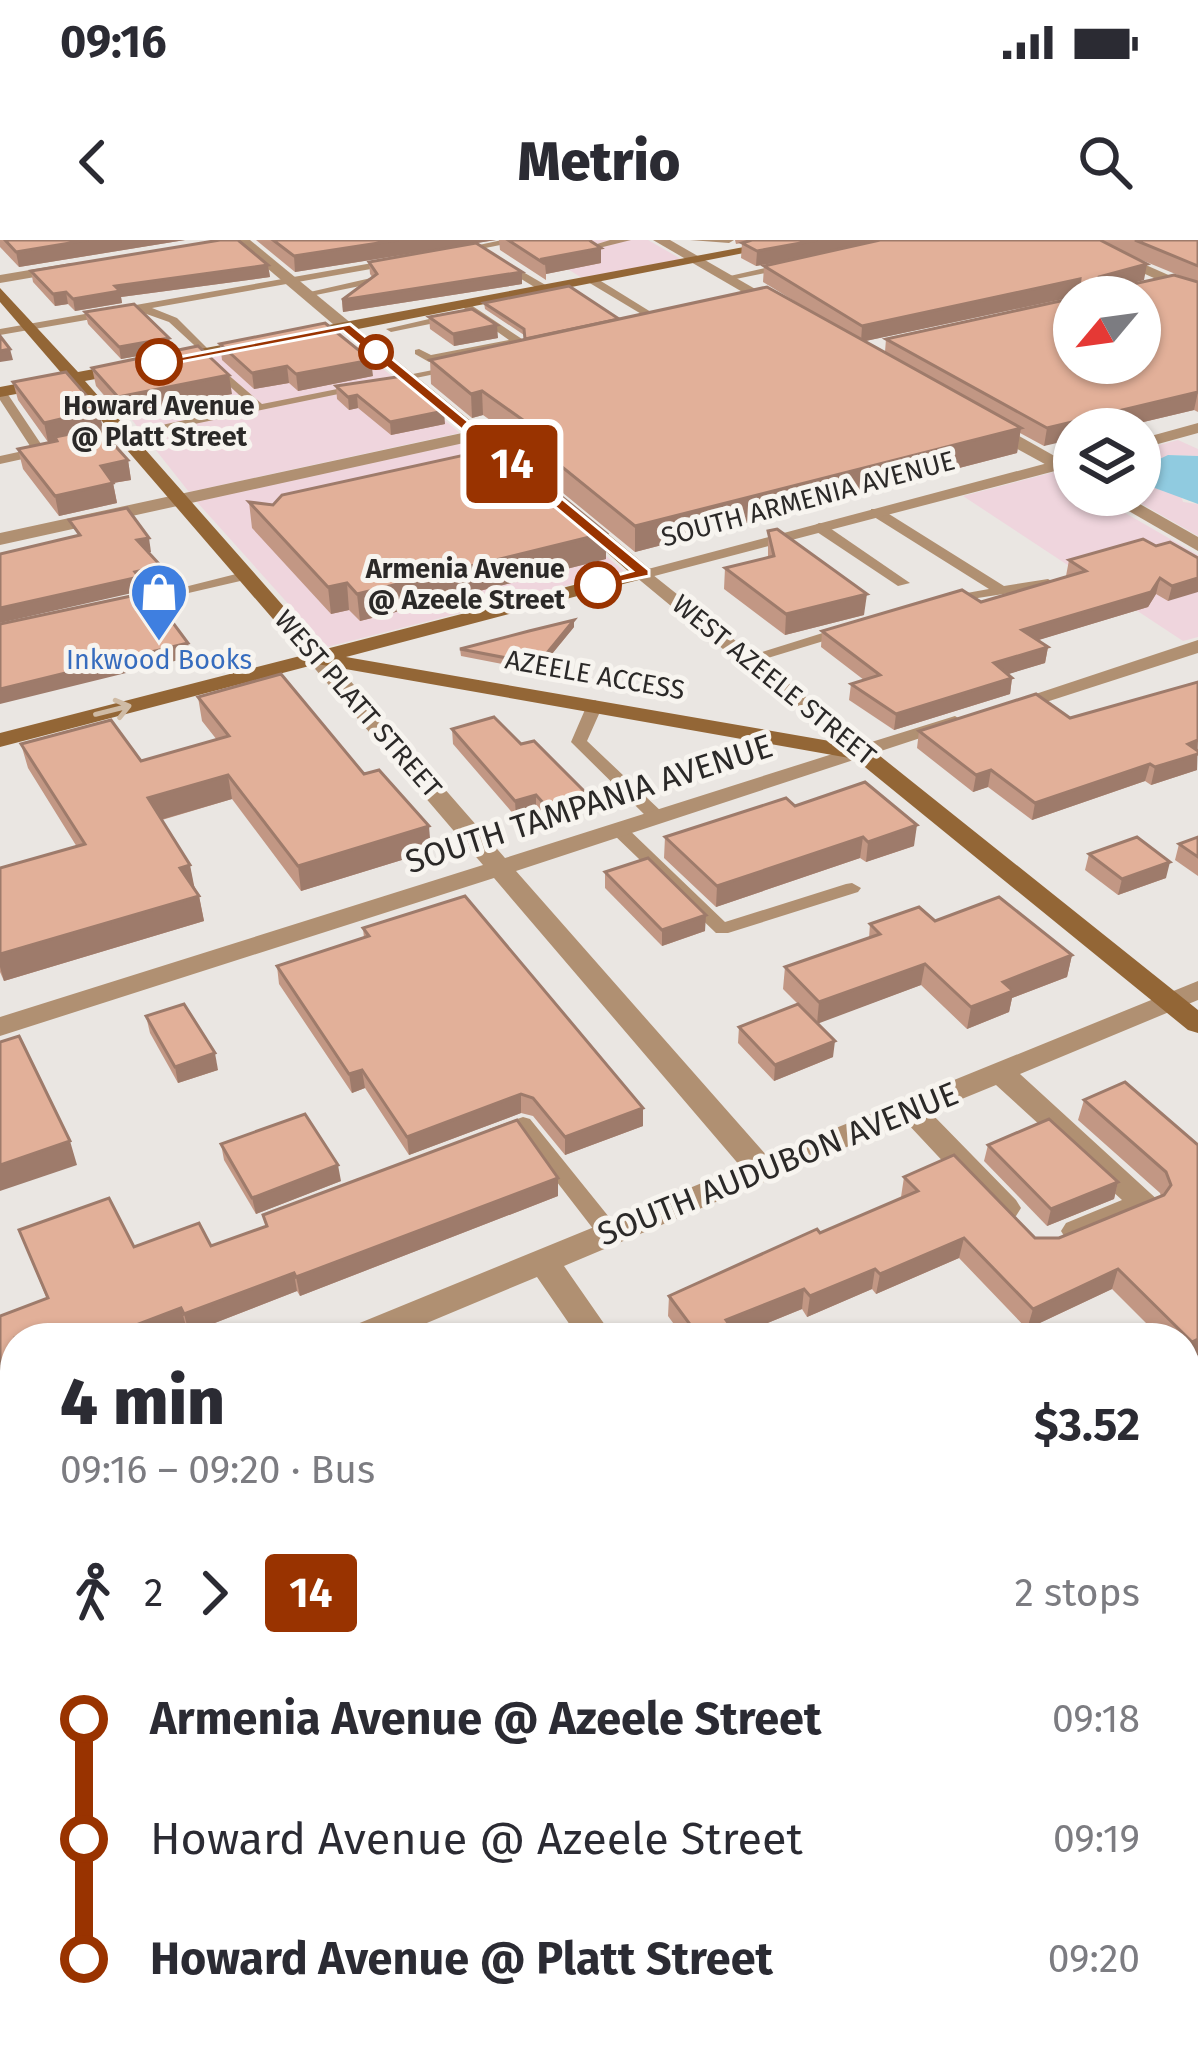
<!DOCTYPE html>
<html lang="en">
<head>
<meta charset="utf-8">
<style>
  :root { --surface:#fff; --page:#f7f7f7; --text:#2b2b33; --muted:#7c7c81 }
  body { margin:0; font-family:"Fira Sans",sans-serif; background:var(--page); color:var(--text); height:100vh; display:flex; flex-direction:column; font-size:45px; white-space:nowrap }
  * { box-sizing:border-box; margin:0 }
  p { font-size:39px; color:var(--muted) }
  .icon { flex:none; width:66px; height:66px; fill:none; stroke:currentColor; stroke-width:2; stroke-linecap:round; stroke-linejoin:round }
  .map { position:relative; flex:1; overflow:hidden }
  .details { position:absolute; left:0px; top:1083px; width:1200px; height:723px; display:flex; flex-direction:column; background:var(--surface); border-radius:48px 48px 0 0; box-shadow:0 3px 9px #0004 }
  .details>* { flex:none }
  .badge { padding:0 24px; border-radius:9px; font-size:42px; line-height:78px }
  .needle { width:78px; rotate:241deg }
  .fabs { position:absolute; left:1053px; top:36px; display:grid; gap:24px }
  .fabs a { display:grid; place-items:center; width:108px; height:108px; border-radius:50%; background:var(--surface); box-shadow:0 3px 9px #0004; font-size:60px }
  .map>.badge { position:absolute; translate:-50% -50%; box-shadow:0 0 0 6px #fff }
  .legs { display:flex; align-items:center; gap:18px; height:132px; padding:0 60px; font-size:39px }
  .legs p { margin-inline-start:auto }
  .head { display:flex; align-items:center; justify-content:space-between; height:204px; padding:0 60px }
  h1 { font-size:66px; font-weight:800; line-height:90px }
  ul { padding:0 60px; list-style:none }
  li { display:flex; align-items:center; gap:42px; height:120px; font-size:45px }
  li i { display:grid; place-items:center; width:18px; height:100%; margin:0 15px; background:currentColor }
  li i::after { content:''; width:30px; height:30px; margin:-15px; border:9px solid; border-radius:50%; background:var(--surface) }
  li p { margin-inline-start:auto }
  li:first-child i { background:linear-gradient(#0000 50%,currentColor 0) }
  li:last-child i { background:linear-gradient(currentColor 50%,#0000 0) }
  .status { display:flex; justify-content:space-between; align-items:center; height:84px; padding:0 60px; background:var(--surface); direction:ltr }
  .status svg { height:33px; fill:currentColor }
  header { display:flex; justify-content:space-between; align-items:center; height:156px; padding:0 60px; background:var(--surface); font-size:54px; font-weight:800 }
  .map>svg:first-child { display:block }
  .commercial { fill:#efd5dd }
  .water { fill:#90cbe0 }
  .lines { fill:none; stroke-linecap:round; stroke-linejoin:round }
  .service { fill:#b09072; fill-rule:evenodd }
  .minor { fill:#b09072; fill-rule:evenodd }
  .tertiary { fill:#b09072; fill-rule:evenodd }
  .secondary { fill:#936636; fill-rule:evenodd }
  .wall { fill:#c29784; fill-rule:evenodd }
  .shaded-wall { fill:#9e7b6b }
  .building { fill:#e2b099; stroke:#9e7b6b; stroke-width:3 }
  .oneway { stroke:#cfbba5 }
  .line-1 { fill:#930; stroke:#fff; stroke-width:3 }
  .stop-1-dot { fill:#fff; stroke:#930; stroke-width:6 }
  .labels { text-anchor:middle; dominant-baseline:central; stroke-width:10; stroke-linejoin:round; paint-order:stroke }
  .far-stop-label { font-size:27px; font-weight:bold; fill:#2b2928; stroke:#f7f4ef }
  .far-street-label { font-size:27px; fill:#2b2928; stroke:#f7f4ef }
  .far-shop-label { font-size:27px; fill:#366cbe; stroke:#f7f4ef }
  .street-label { font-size:33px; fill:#2b2928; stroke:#f7f4ef }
</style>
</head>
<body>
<div class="status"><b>09:16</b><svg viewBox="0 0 49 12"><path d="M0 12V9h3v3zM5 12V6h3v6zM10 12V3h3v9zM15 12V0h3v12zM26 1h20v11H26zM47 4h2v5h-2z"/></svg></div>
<header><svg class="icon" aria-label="back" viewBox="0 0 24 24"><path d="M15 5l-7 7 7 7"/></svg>Metrio<svg class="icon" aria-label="search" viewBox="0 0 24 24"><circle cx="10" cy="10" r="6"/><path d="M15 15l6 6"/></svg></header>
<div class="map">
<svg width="1198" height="1805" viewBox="0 0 1198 1805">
  <rect width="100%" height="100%" fill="#eae6e2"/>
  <!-- commercial -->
  <g class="commercial">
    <path d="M522,0H648L681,19L582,38Z"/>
    <path d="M339,92L460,193L189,252L98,137Z"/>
    <path d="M1178,200L1198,209V216L1168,215L1183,262L1198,264V296L1126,255H1140V210Z"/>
    <path d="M470,201L624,331L327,407L196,261Z"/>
    <path d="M1054,232L1074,243V255H1094L1198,315V397L1183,401L963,256Z"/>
  </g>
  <!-- water -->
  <path class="water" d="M1168,215L1198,216V264L1144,244L1147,225Z"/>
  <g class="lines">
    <!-- service -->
    <g class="service">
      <path d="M502,0H524L456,14L451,11Z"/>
      <path d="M610,0H631L599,8L594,5Z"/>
      <path d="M690,0H734L729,3Z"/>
      <path d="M499,18L549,47L550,49L541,51L495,23Z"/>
      <path d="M395,19L399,24L152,68L177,78L210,111V115L206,116L169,82L138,71L0,95V89Z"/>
      <path d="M791,22L795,27L726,41L721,38Z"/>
      <path d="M371,38L375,43L306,57L301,54Z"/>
      <path d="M588,38H596L672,85L663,87L588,42Z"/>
      <path d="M465,61L522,99V103L429,122L415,114V110L419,109L431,115L509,100L461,66Z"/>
      <path d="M455,73L459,78L391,92L386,89Z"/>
      <path d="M211,120L262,164L458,125L464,128L83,207L77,203L251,166L207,125L205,123Z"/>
      <path d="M0,149L5,150L43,207H50V213L0,224V216L32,209L0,160Z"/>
      <path d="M871,269H881L1004,346L1048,339L1055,343L1048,347L939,364V358L989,349L871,275Z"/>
      <path d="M819,283L824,284L910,343L898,346L814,290L812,287Z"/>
      <path d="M244,332L251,336L249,339L128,367L121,363Z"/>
      <path d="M845,386L852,390L850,393L748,424L740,419Z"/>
      <path d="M595,460L603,465L587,501L663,573V581H651L571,502L587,465Z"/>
      <path d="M618,584L624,585L725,682L846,644L852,643L861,648L858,652L728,693H716L612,593V585Z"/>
      <path d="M523,877L530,879L617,987L620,993L617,999H601L519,893L496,901L486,894L489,889Z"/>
    </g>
    <!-- minor -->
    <g class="minor">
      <path d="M234,0H250L352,84V90H340Z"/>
      <path d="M653,0H670L790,69L777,72Z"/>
      <path d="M1070,0H1089L1198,48V58Z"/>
      <path d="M71,23L76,30L0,43V35Z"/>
      <path d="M979,180H991L1074,227V240L979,188Z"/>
      <path d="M476,190L485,195L482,199L0,305V293Z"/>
      <path d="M1101,255H1124L1198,297V311Z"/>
      <path d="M643,327L865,504L955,476L966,483L516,631L767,916L1198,741V760L1020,834L1161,963L1156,971L1088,999H1066L1061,991L1066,983L1122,960L996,845L930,872L1016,960L1021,968L1016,976H994L906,882L564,1026L614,1098H579L537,1037L391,1098H340L345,1089L741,927L494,638L0,796V777L483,625L310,423V413H326L505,618L845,510L636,337V329Z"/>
      <path d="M1198,400V413L1009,474H993L990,469Z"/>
      <path d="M15,1226V1257L0,1262V1231Z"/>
      <path d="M1198,1365V1402L1185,1407V1370Z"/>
      <path d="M0,1608L15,1614V1698L0,1692Z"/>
      <path d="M30,1791H76L81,1805H35Z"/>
      <path d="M423,1791H488L482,1805H417Z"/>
      <path d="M1064,1791H1114L1120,1805H1070Z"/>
    </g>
    <!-- tertiary -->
    <g class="tertiary">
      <path d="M1198,183V193L1140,209V199Z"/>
      <path d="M1074,216V226L643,339L633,333Z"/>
    </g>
    <!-- secondary -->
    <path class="secondary" d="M781,0H810L358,89L528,228V236L522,237L342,92L85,141L322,410L628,331L568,278L584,274L650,329V337L346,417L870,508L1198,770V793L1188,790L855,519L317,424L0,507V493L304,415L70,144L0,157V147L63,135L0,62V48L78,132Z"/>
  </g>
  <!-- wall -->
  <g class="wall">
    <path d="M0,0H185L19,27L0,7Z"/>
    <path d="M256,0H496L476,3L522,32V44L343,72L342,60L373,38L370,34L369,22L471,4L295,32Z"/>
    <path d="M499,0H589L601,23L546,34V40L500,10Z"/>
    <path d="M735,0H1198V172L1194,170L1114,189H1074L1044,206L1020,193L1017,213L635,312L530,226V209L483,175L472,178L431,144L430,120L525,100L524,95L485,69L484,63L619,79L814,73L763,42L764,26L785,21L756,26L741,18L742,3L736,4ZM1127,14L1190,40L1124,45L1144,40ZM1077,56L886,99L885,112L865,101Z"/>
    <path d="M268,25L270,37L121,57L122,63L75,71L68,64L55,66L33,42L31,31Z"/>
    <path d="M85,72L169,98L171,110L121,119L88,84Z"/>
    <path d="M429,77L498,98L454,106L430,89Z"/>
    <path d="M220,104L373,136L298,151L289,143L254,149L222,120Z"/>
    <path d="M92,128L232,154L121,175L96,146Z"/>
    <path d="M13,142L103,189H100L128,220L131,240L113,243L117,263L59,276L23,229L18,209L55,201L48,202L18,160Z"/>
    <path d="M336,146L445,184L391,195L358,168L349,170L337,159Z"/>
    <path d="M249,262L606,293V319L360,381L349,370L331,374L252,288Z"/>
    <path d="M768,291L864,375L785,395L724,349L725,328L768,317Z"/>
    <path d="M1156,306L1198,318L1168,361L1156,354L1148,367L1038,400L1048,407L1045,423L1008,434L1012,438L1010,454L894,490L849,460L851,444L864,440L821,407L822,391L981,362L1068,337L1066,336L1069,320Z"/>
    <path d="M574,387L538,431L461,416L460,409Z"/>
    <path d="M198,457L364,534L431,611L301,651L232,559L162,580L199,656L204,681L4,741L0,732V628L77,607L28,528L21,504L141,521L217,500L202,481Z"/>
    <path d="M1070,478L1197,530L1151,545L1145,541L1032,580L988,547L973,552L917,508L919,491Z"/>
    <path d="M452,489L521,504L587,554V569L547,582L536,570L516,577L453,504Z"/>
    <path d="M795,566L914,606L866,622L860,618L716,667L664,618L665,597Z"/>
    <path d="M1198,597V636L1175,620L1179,604Z"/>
    <path d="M1089,614L1166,638L1118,655L1085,630Z"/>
    <path d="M605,632L705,691L662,706L605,648Z"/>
    <path d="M935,681L1072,715L1067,737L1012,758L1009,772L967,789L921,745L817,783L833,817L774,841L738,803L739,787L798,764L783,749L785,727L869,698L870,684Z"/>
    <path d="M363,688L643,868V886L565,915L533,876L521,873L409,915L365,848L352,853L279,744L277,726L364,698Z"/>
    <path d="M146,776L218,830L178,843L150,793Z"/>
    <path d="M1084,860L1198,905V1115L1185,1122V1098H1161L1112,1049L1027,1089L959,1018L876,1054L872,1049L807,1077L802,1069L738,1095L739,1098H684L668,1076L669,1056L902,958L901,957L904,937L1035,998H1059L1161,956L1160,953L1078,880Z"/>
    <path d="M221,904L341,941L256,974L224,920Z"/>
    <path d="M988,905L1118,942L1114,959L1047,986L984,921Z"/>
    <path d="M558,956L300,1056L297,1051L189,1093L186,1086L47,1059L19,990L134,1007L211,1006L266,987L263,975Z"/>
    <path d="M1198,1538V1794L1185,1777V1546Z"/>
  </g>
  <!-- shaded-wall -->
  <g class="shaded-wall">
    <path d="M88,0H185L19,27L16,12Z"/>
    <path d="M398,0H496L295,32L294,16Z"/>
    <path d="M817,0H902L756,26L757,11Z"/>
    <path d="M601,8V23L546,34L545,24L542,19Z"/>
    <path d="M1147,24L1144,40L1096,53L1099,37Z"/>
    <path d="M268,25L270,37L121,57L122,63L75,71L73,59L115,46Z"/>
    <path d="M522,32V44L343,72L342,60Z"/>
    <path d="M1080,39L1077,56L861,102L862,86Z"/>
    <path d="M66,52L68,64L55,66L53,54Z"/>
    <path d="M497,85L498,98L454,106L453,94Z"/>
    <path d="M169,98L171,110L121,119L119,107Z"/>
    <path d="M10,109L13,120L0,122V111Z"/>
    <path d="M371,120L373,136L298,151L296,134Z"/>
    <path d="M287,126L289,143L254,149L252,133Z"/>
    <path d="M229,135L232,154L121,175L118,157Z"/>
    <path d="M482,151L483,175L472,178L471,154Z"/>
    <path d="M1198,152L1194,170L1114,189H1074V199L1044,206L1047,188Z"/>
    <path d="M357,155L358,168L349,170L348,157Z"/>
    <path d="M99,170L103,189L57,200L55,197V201L48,202L44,183Z"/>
    <path d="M444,171L445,184L391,195L390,182Z"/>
    <path d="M1021,188L1017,213L635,312V286Z"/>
    <path d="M128,220L131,240L113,243L117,263L59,276L55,256L101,226Z"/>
    <path d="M606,293V319L360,381L357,354Z"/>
    <path d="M149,298L151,312L140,314L137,300Z"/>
    <path d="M161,326L163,339L140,345L141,351L0,383V368Z"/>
    <path d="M1160,338L1156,354L1148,367L1019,406L1022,390Z"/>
    <path d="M1198,338V352L1168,361L1172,346Z"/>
    <path d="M347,343L349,370L331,374L328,347Z"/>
    <path d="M867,354L864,375L785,395L786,374Z"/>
    <path d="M574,380V387L538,431V424Z"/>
    <path d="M188,403L191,417L0,464V449Z"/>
    <path d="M1048,407L1045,423L992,439L994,423Z"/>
    <path d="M1012,438L1010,454L894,490L896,474Z"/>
    <path d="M1198,500L1197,530L1151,545L1155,527L1188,504Z"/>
    <path d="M1150,524L1145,541L1032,580L1035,563Z"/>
    <path d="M991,530L988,547L973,552L976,535Z"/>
    <path d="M228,535L232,559L153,582L148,558Z"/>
    <path d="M587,554V569L547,582L546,566Z"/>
    <path d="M536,555V570L516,577L515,561Z"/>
    <path d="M917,585L914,606L866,622L868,602Z"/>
    <path d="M429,586L431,611L301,651L298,626Z"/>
    <path d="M863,597L860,618L716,667L717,646Z"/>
    <path d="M1170,622L1166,638L1118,655L1122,639Z"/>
    <path d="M190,625L195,650L180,628Z"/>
    <path d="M199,656L204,681L4,741L0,727V714Z"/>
    <path d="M706,675L705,691L662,706V690Z"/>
    <path d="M1072,715L1067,737L1012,758L1009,772L967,789L971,767L1003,742Z"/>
    <path d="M925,724L921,745L817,784L819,762Z"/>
    <path d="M835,801L833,817L774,841L775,825Z"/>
    <path d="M215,813L218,830L178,843L175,827Z"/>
    <path d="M362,830L365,848L352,853L349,834Z"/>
    <path d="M521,854V873L409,915L407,897Z"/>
    <path d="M643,868V886L565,915V897Z"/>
    <path d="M70,901L77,925L0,951V925Z"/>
    <path d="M338,925L341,941L256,974L252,958Z"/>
    <path d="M558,938V956L300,1056L296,1037Z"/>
    <path d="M1118,942L1114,959L1047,986L1051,969Z"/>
    <path d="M964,998L959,1018L876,1054L880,1034Z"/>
    <path d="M875,1029L872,1049L807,1077L810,1056Z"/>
    <path d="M1118,1029L1112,1049L1027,1089L1033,1069Z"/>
    <path d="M294,1033L297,1051L189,1093L184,1074Z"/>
    <path d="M804,1049L802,1069L731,1098L726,1080Z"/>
    <path d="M181,1068L186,1086L156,1098H102Z"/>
    <path d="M1198,1099V1115L1185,1122L1192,1102Z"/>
    <path d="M15,1143V1164L0,1169V1149Z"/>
    <path d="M1198,1198V1212L1185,1219V1205Z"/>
  </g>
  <!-- building -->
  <g class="building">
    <path d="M5,0H88L16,12Z"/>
    <path d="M220,0H238L268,25L115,46L120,51L73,59L66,52L53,54L31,31Z"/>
    <path d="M273,0H398L294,16Z"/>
    <path d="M508,0H589L601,8L542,19L545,24Z"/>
    <path d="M752,0H817L757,11L742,3Z"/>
    <path d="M880,0H1100L1147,24L1099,37L1097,44L1129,45L1174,35L1198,42V152L1047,188L886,99L1074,58V123H1140V57H1078L1080,39L862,86L764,26Z"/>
    <path d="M1135,0H1198V26Z"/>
    <path d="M476,3L522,32L342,60L377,34L369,22Z"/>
    <path d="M569,46L619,79L525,99L524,89L484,63Z"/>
    <path d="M767,47L1021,188L635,286L530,201L547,197L482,151L471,154L430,120Z"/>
    <path d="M134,64L169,98L119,107L85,72Z"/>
    <path d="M472,69L497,85L453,94L429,77Z"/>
    <path d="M325,83L371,120L296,134L287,126L252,133L220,104Z"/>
    <path d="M0,96L10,109L0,111Z"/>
    <path d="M198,106L229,135L118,157L92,128Z"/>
    <path d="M66,132L99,170L44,183L13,142Z"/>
    <path d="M403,136L444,171L390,182L357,155L348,157L336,146Z"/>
    <path d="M99,188L128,220L101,226L113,243L55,256L18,209L57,201L55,197Z"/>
    <path d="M501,207L606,293L357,354L347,343L328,347L249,262L273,265L282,255Z"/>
    <path d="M127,268L149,298L137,300L161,326L135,332L139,337L0,368V314L80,295L69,280Z"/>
    <path d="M777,289L867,354L786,374L725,328L774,316L768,291Z"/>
    <path d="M1143,299L1156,306L1170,302L1198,318V338L1172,346L1160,338L1151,352L1022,390L1048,407L994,423L1012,438L896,474L851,444L880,435L822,391L962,350L981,362L1086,331L1069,320Z"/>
    <path d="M150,352L188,403L0,449V384Z"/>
    <path d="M574,380L538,424L460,409L529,391Z"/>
    <path d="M281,434L364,534L379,530L429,586L298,626L228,535L148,558L190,625L180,628L199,656L0,714V628L85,604L21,504L111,480L141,521L229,496L198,457Z"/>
    <path d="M1198,442V500L1188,504L1198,511V514L1155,527L1150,524L1035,563L991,530L976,535L919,491L1036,454L1070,478Z"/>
    <path d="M494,477L521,504L534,501L587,554L546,566L536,555L515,561L452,489Z"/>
    <path d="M865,542L917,585L868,602L863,597L717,646L665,597L786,558L795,566Z"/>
    <path d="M1137,597L1170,622L1122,639L1089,614Z"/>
    <path d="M1198,597V617L1179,604Z"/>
    <path d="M648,618L706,675L662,690L605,632Z"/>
    <path d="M465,656L643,868L565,897L533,858L521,854L407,897L362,830L349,834L277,726L369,696L363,688Z"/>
    <path d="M999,657L1072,715L1003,742L1013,751L971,767L925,724L819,762L785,727L880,694L870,684L919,667L935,681Z"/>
    <path d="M184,764L215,813L175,827L146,776Z"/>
    <path d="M798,764L835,801L775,825L739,787Z"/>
    <path d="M19,796L70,901L0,925V802Z"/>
    <path d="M1125,842L1198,905V1099L1192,1102L1118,1029L1033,1069L964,998L880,1034L875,1029L810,1056L804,1049L726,1080L739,1098H700L669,1056L817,989L820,993L918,951L904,937L954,915L1035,998H1059L1164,955L1171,945L1166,932L1084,860Z"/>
    <path d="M305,874L338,925L252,958L221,904Z"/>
    <path d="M1049,879L1118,942L1051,969L988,905Z"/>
    <path d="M517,880L558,938L296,1037L294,1033L184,1074L181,1068L102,1098H15V1143L0,1149V1076L48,1058L19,990L109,958L134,1007L199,983L211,1006L267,986L263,975Z"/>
    <path d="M1185,1128L1198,1140V1198L1185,1205Z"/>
    <path d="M1198,1538V1766L1185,1749V1546Z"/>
    <path d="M764,1791H956L965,1805H741Z"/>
  </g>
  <!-- one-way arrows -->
  <defs><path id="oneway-shaft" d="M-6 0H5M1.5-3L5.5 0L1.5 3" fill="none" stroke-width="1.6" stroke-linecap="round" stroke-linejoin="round" transform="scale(3)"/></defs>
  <use class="oneway" href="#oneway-shaft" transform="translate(113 470) rotate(-14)"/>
  <!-- line-1 -->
  <path class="line-1" d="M350,84L649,330V336L592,348V342L632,331L343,91L159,126L153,122Z"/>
  <!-- icons -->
  <defs>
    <g id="shop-pin" transform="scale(3)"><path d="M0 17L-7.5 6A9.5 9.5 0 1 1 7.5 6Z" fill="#3f7fe0" stroke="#f7f4ef"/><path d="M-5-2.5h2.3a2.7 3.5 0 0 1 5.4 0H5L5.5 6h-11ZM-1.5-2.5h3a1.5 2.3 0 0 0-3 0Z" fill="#fff"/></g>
  </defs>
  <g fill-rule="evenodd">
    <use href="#shop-pin" x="159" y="352"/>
  </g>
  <!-- markers -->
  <g class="stop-1-dot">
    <circle cx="376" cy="112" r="15"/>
    <circle cx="159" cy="122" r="21"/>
    <circle cx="598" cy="345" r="21"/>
  </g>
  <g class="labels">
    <!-- far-stop labels -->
    <g class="far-stop-label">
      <text x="159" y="166">Howard Avenue<tspan x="159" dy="31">@ Platt Street</tspan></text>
      <text x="565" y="329" text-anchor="end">Armenia Avenue<tspan x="565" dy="31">@ Azeele Street</tspan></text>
    </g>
    <!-- far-street labels -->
    <g class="far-street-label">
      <text transform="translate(808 259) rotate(-15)">SOUTH ARMENIA AVENUE</text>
      <text transform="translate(595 435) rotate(10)">AZEELE ACCESS</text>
      <text transform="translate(774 440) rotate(39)">WEST AZEELE STREET</text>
      <text transform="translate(358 464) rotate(49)">WEST PLATT STREET</text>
    </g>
    <!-- far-shop labels -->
    <g class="far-shop-label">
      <text x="159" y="420">Inkwood Books</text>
    </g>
    <!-- street labels -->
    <g class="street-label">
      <text transform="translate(589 564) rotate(-18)">SOUTH TAMPANIA AVENUE</text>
      <text transform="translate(778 924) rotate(-22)">SOUTH AUDUBON AVENUE</text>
    </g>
  </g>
</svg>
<div class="fabs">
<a><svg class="needle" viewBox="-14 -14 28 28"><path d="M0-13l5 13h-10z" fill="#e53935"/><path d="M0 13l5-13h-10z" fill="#7c7c81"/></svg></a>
<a><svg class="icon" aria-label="layers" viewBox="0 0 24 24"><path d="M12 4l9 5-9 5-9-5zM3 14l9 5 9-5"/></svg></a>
</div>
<b class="badge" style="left:512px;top:224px;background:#930;color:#fff">14</b>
<section class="details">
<div class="head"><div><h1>4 min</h1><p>09:16 – 09:20 · Bus</p></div><b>$3.52</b></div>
<div class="legs"><svg class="icon" aria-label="walk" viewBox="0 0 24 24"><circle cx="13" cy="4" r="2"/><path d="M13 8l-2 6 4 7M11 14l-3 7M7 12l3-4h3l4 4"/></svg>2<svg class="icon" aria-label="forward" viewBox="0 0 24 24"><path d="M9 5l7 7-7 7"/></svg><b class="badge" style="background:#930;color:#fff">14</b><p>2 stops</p></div>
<ul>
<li><i style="color:#930"></i><b>Armenia Avenue @ Azeele Street</b><p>09:18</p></li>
<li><i style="color:#930"></i><span>Howard Avenue @ Azeele Street</span><p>09:19</p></li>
<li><i style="color:#930"></i><b>Howard Avenue @ Platt Street</b><p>09:20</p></li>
</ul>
</section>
</div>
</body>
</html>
